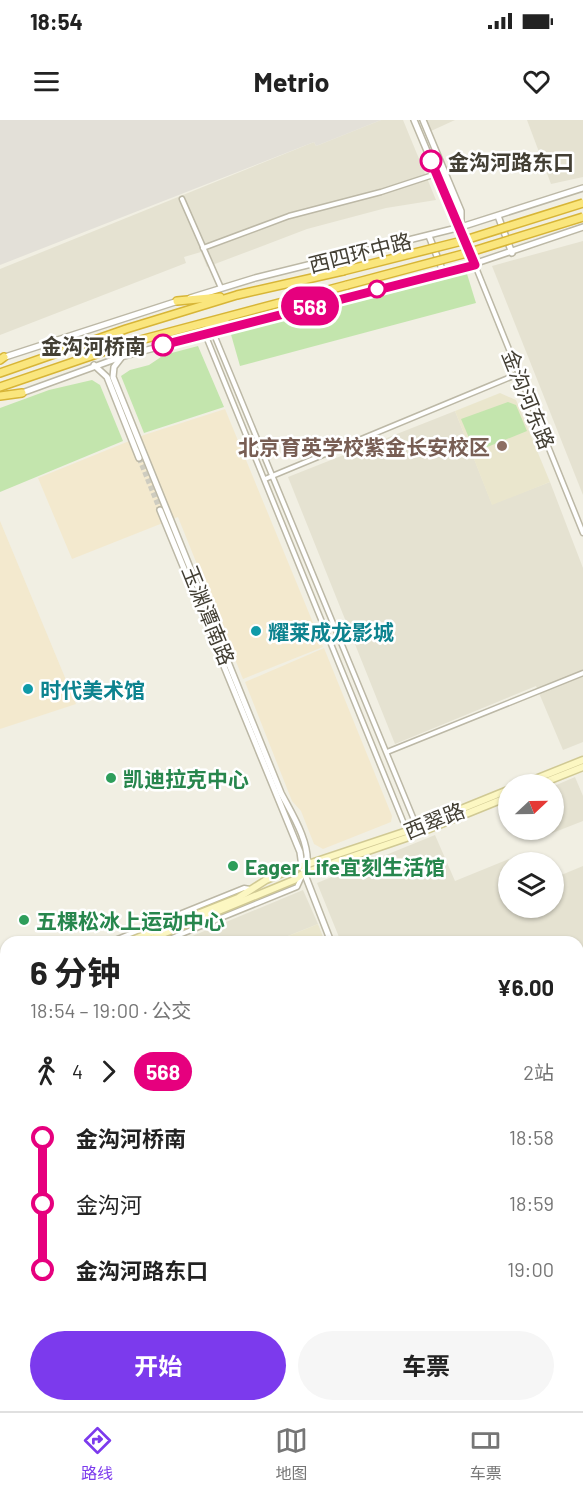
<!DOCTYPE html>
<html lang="zh">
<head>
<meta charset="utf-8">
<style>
  :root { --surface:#fff; --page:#f6f6f6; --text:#222; --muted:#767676; --line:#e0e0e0; --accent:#7c3aed }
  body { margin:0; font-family:Barlow,"Noto Sans SC",sans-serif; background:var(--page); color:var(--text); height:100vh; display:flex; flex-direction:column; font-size:22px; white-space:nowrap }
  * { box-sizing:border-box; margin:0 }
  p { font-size:20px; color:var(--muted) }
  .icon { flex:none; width:33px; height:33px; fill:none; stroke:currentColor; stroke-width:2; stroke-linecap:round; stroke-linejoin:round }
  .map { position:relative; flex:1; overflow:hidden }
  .sheet { position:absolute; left:0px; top:816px; width:584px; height:476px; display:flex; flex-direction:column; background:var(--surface); border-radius:18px 18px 0 0; box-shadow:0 2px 4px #0004 }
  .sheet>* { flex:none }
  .badge { padding:0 12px; border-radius:20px; font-size:21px; line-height:39px }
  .needle { width:39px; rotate:68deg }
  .controls { position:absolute; left:498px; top:654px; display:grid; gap:12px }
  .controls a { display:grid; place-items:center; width:66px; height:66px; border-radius:50%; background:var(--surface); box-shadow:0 2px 4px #0004; font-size:30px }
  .map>.badge { position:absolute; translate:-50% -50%; box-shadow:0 0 0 3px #fff }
  .legs { display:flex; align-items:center; gap:9px; height:66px; padding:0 30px; font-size:20px }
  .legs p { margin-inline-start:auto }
  .overview { display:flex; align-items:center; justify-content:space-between; height:102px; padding:0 30px }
  h1 { font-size:33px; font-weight:700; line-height:45px }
  .button { display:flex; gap:12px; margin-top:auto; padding:12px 30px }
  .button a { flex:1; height:69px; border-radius:36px; background:var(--accent); color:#fff; font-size:24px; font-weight:700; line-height:69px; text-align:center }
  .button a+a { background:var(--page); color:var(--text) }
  ul { padding:0 30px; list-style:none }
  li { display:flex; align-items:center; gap:21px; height:66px; font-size:22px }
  li i { display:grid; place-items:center; width:9px; height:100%; margin:0 8px; background:currentColor }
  li i::after { content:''; width:15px; height:15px; margin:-8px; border:4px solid; border-radius:50%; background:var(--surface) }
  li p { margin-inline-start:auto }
  li:first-child i { background:linear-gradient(#0000 50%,currentColor 0) }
  li:last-child i { background:linear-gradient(currentColor 50%,#0000 0) }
  .status { display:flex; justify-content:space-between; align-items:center; height:42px; padding:0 30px; background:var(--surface); direction:ltr }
  .status svg { height:16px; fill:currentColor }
  header { display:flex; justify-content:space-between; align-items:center; height:78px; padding:0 30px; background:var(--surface); font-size:27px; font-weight:700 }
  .menu { display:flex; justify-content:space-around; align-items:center; height:84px; border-top:2px solid var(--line); background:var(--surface); font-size:16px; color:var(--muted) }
  .menu a { display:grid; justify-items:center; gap:3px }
  .menu .active { color:var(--accent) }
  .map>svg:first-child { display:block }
  .residential { fill:#e5e2d1 }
  .commercial { fill:#f3e9ce }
  .industrial { fill:#e3e0d8 }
  .education { fill:#eae6cd }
  .medical { fill:#f2ded6 }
  .park { fill:#c3e5ad }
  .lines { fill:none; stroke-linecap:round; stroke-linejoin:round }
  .tertiary-tunnel { stroke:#ceccc0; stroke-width:5; stroke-dasharray:5 2.5; stroke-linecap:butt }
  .minor-casing { stroke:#bcb8a6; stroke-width:7 }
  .tertiary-casing { stroke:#bcb8a6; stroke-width:8 }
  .secondary-casing { stroke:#d0c994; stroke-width:9 }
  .trunk-casing { stroke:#d7b537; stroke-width:10 }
  .minor { stroke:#fff; stroke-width:4 }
  .tertiary { stroke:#fff; stroke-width:5 }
  .secondary { stroke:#fcf7c2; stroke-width:6 }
  .trunk { stroke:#fae67d; stroke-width:7 }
  .trunk-bridge-casing { stroke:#d7b537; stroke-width:10; stroke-linecap:butt }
  .trunk-bridge { stroke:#fae67d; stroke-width:7 }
  .line-1-casing { stroke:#fff; stroke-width:14 }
  .line-1 { stroke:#e6007e; stroke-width:9 }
  .stop-1-dot { fill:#fff; stroke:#e6007e; stroke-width:3 }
  .education-dot { fill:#8d6e63; stroke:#fff; stroke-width:2 }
  .culture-dot { fill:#0f9aa8; stroke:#fff; stroke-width:2 }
  .leisure-dot { fill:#2e9e5b; stroke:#fff; stroke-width:2 }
  .labels { text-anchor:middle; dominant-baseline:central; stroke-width:5; stroke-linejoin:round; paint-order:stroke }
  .stop-label { font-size:21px; font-weight:bold; fill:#433f34; stroke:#fff; text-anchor:start }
  .street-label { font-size:21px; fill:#433f34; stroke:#fff }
  .education-label { font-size:21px; font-weight:bold; fill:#785e54; stroke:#fff; text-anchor:end }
  .culture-label { font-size:21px; font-weight:bold; fill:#0d838f; stroke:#fff; text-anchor:start }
  .leisure-label { font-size:21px; font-weight:bold; fill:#27864d; stroke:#fff; text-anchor:start }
</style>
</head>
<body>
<div class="status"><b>18:54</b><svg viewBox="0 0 49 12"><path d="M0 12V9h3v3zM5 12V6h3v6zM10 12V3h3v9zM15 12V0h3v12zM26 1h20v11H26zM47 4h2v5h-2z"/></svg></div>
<header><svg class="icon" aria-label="menu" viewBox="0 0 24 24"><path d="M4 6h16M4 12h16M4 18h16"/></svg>Metrio<svg class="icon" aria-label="heart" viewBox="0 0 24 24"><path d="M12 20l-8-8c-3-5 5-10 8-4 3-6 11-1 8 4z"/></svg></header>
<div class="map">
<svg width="583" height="1291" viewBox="0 0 583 1291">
  <rect width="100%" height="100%" fill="#f1efe3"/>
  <!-- residential -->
  <g class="residential">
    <path d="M381,0H403L436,80L386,88L307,109L207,147L201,132L184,137L186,143L0,215V149L314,22L316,26Z"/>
    <path d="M426,0H455L431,11Z"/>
    <path d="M527,0H583V57L551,64Z"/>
    <path d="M583,121V375L492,146Z"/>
    <path d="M455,291L492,384L550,362L583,448V622L563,630L536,566L395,624L288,357Z"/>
    <path d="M575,657L583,676V701L537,719L533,710H554V666Z"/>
    <path d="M435,715L455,761L509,739L508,788H554V758L583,746V870L578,873V822H341L317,763Z"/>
    <path d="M303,770L318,804L273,822H178Z"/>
    <path d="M0,913L6,929V954L0,957Z"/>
    <path d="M583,1196V1288L576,1291H539L536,1286H578V1198Z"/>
    <path d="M138,1286H275L278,1291H141Z"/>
    <path d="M297,1286H409L411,1291H299Z"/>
  </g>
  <!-- commercial -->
  <g class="commercial">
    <path d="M225,289L323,527L243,559L178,397L72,439L38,358L144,315Z"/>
    <path d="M0,401L76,584L0,609Z"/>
    <path d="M324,528L392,696L391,702L323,729L314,724L301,691L292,681L245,562Z"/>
    <path d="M409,1286H509L512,1291H411Z"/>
  </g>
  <!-- industrial -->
  <path class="industrial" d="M0,0H381L316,26L314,22L0,145Z"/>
  <!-- education -->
  <g class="education">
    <path d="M500,273L516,280L550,362L492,385L455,291Z"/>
    <path d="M318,804L325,822H273Z"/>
  </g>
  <!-- medical -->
  <path class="medical" d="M6,1026V1051L0,1053V1029Z"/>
  <!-- park -->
  <g class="park">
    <path d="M463,150L467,154L476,183L240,246L230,211Z"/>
    <path d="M198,226L224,287L144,313L121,256L130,250L149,245L164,235Z"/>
    <path d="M92,260L100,265L123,321L0,372V288L49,270Z"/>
    <path d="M508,282L516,285L527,311L475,332L461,299Z"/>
  </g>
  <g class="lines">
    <!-- tertiary-tunnel -->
    <path class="tertiary-tunnel" d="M139,338L160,390"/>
    <!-- minor casing -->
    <g class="minor-casing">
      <g id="minor">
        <path d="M182,79L221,168"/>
        <path d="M203,128L289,96L381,72L436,54"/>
        <path d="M475,145L583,413"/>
        <path d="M213,212L417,707"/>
        <path d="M205,214L407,711"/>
        <path d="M265,359L518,254"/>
        <path d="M387,632L583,553"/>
        <path d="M110,822L244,768L250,769"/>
        <path d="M162,822L297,767L302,756"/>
        <path d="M0,866L6,864"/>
        <path d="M0,887L6,885"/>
        <path d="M0,1205L6,1225"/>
        <path d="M30,1286L33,1291"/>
        <path d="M286,1286L288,1291"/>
        <path d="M502,1286L504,1291"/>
      </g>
    </g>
    <!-- tertiary casing -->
    <g class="tertiary-casing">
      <g id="tertiary">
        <path d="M414,0L475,145"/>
        <path d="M423,0L461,91V107"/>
        <path d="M498,96L512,133"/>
        <path d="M429,116L444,154"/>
        <path d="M190,178L255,158L461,107L583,68"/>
        <path d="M2,238L178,181"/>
        <path d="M121,238L114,247L113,257L281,673C292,694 310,722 307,746"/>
        <path d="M94,245L107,257L139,338"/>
        <path d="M19,274L121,237L359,173L444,154L583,107"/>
        <path d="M160,390L300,732L302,747L331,822"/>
        <path d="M578,954L583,951"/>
        <path d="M523,1286L526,1291"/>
      </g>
    </g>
    <!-- secondary casing -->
    <g class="secondary-casing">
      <g id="secondary">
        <path d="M523,664L583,640"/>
        <path d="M540,664L583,647"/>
        <path d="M127,822L238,778L266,760L290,750L407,711L508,670"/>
        <path d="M143,822L294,760L304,753L409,717L508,677"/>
        <path d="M0,873L6,870"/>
        <path d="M0,880L6,878"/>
      </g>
    </g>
    <!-- trunk casing -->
    <g class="trunk-casing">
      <g id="trunk">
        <path d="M177,181L220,177"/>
        <path d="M190,218L225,200"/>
        <path d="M0,240L4,237"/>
        <path d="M0,253L126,209L237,175L343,151"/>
        <path d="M0,267L129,223L347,165"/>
        <path d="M0,276L22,273"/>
        <path d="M0,1143L6,1158"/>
        <path d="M0,1169L6,1184"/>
        <path d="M47,1286L49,1291"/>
        <path d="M58,1286L60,1291"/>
      </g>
    </g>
    <!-- minor -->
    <use href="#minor" class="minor"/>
    <!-- tertiary -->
    <use href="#tertiary" class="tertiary"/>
    <!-- secondary -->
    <use href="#secondary" class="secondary"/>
    <!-- trunk -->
    <use href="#trunk" class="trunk"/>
    <!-- trunk-bridge casing -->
    <g class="trunk-bridge-casing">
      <g id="trunk-bridge">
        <path d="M343,151L462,121L583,83"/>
        <path d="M347,165L467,133L583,97"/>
      </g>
    </g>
    <!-- trunk-bridge -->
    <use href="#trunk-bridge" class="trunk-bridge"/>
  </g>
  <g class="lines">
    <!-- line-1 casing -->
    <g class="line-1-casing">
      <path id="line-1" d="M163,225L475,145L431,41"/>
    </g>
    <!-- line-1 -->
    <use href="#line-1" class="line-1"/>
  </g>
  <!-- markers -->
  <g class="stop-1-dot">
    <circle cx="431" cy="41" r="10"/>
    <circle cx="377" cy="169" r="8"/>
    <circle cx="163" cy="225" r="10"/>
  </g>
  <circle class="education-dot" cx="502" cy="326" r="6"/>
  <g class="culture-dot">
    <circle cx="256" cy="511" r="6"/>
    <circle cx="28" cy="569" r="6"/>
  </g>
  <g class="leisure-dot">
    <circle cx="111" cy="658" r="6"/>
    <circle cx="233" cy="746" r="6"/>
    <circle cx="24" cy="800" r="6"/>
  </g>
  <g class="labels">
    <!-- stop labels -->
    <g class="stop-label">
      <text x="448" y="41">金沟河路东口</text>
      <text x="146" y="225" text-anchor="end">金沟河桥南</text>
    </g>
    <!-- street labels -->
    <g class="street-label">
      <text transform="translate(360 132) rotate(-14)">西四环中路</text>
      <text transform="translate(529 279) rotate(68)">金沟河东路</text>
      <text transform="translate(209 495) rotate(68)">玉渊潭南路</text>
      <text transform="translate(434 700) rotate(-22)">西翠路</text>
    </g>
    <!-- education labels -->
    <g class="education-label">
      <text x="490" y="326">北京育英学校紫金长安校区</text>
    </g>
    <!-- culture labels -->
    <g class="culture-label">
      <text x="268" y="511">耀莱成龙影城</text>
      <text x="40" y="569">时代美术馆</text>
    </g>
    <!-- leisure labels -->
    <g class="leisure-label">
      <text x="123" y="658">凯迪拉克中心</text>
      <text x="245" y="746">Eager Life宜刻生活馆</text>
      <text x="36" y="800">五棵松冰上运动中心</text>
    </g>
  </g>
</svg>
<div class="controls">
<a><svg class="needle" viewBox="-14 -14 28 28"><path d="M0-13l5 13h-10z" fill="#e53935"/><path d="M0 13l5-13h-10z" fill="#767676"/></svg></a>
<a><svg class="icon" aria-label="layers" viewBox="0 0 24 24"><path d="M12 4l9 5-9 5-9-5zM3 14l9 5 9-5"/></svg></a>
</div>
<b class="badge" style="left:310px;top:186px;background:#e6007e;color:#fff">568</b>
<section class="sheet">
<div class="overview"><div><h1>6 分钟</h1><p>18:54 – 19:00 · 公交</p></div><b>¥6.00</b></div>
<div class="legs"><svg class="icon" aria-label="walk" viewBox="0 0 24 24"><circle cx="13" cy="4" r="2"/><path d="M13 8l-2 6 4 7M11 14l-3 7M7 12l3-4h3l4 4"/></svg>4<svg class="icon" aria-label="forward" viewBox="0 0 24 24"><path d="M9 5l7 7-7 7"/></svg><b class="badge" style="background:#e6007e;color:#fff">568</b><p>2站</p></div>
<ul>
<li><i style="color:#e6007e"></i><b>金沟河桥南</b><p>18:58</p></li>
<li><i style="color:#e6007e"></i><span>金沟河</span><p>18:59</p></li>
<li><i style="color:#e6007e"></i><b>金沟河路东口</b><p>19:00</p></li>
</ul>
<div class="button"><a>开始</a><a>车票</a></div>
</section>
</div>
<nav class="menu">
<a class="active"><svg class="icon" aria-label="directions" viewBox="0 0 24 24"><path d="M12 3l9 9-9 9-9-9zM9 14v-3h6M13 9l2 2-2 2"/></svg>路线</a>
<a><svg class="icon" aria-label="map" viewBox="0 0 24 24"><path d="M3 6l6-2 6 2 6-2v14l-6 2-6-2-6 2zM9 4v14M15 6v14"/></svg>地图</a>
<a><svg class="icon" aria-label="tickets" viewBox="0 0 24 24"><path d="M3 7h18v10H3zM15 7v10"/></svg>车票</a>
</nav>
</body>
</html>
